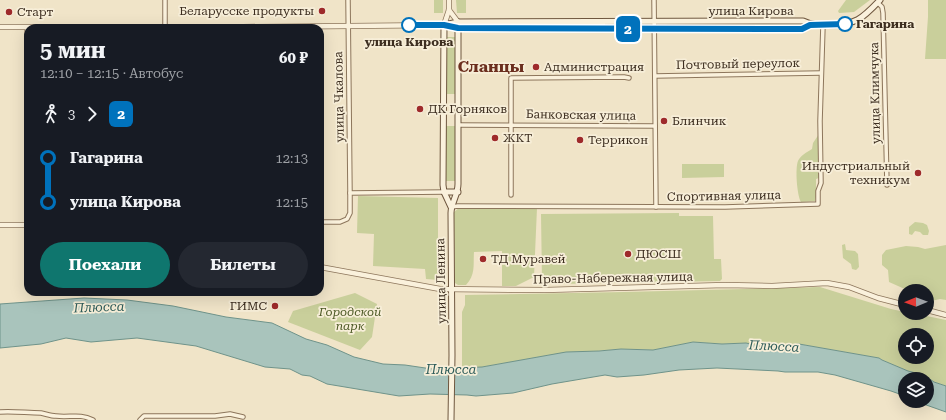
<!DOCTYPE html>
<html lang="ru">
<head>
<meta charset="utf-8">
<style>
  :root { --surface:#171b24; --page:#242831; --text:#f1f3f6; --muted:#9ea1a6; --accent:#0f766e }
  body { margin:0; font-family:"Roboto Serif",serif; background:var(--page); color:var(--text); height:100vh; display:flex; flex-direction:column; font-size:15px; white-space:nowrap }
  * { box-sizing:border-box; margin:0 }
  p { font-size:13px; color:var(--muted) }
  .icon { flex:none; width:22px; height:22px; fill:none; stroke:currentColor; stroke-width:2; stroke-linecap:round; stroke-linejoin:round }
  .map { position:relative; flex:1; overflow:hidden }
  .side { position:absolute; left:24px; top:24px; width:300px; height:272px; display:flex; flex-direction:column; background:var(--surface); border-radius:12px; box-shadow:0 4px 16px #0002 }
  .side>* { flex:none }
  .badge { padding:0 8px; border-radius:6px; font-size:14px; line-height:26px }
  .needle { width:26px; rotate:269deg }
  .fabs { position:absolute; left:898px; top:284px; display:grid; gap:8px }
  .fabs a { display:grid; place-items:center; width:36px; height:36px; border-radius:50%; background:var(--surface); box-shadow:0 4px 16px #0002; font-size:20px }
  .map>.badge { position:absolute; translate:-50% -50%; box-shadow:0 0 0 2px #fff }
  .legs { display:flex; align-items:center; gap:6px; height:44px; padding:0 16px; font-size:13px }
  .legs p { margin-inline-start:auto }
  .headline { display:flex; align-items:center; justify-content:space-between; height:68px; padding:0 16px }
  h1 { font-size:22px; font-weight:700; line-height:30px }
  .primary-button { display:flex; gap:8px; margin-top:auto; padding:8px 16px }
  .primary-button a { flex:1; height:46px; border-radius:24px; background:var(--accent); color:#fff; font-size:16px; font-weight:700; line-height:46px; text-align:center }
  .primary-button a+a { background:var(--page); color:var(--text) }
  ul { padding:0 16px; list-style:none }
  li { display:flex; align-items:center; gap:14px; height:44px; font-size:15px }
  li i { display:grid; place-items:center; width:6px; height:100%; margin:0 5px; background:currentColor }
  li i::after { content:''; width:10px; height:10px; margin:-5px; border:3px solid; border-radius:50%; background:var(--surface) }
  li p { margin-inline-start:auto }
  li:first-child i { background:linear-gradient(#0000 50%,currentColor 0) }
  li:last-child i { background:linear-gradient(currentColor 50%,#0000 0) }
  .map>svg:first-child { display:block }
  .green { fill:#c9cf9b; fill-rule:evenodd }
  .water { fill:#a9c4bc; stroke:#6f938a }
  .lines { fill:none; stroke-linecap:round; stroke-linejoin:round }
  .minor-casing { stroke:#8d765c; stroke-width:5.5 }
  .tertiary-casing { stroke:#8d765c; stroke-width:6 }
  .secondary-casing { stroke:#6f573f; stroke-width:7 }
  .minor { stroke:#faf1dc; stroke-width:3.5 }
  .tertiary { stroke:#faf1dc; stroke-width:4.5 }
  .secondary { stroke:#faf1dc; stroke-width:5 }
  .line-1-casing { stroke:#fff; stroke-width:9 }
  .line-1 { stroke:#0072bc; stroke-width:6 }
  .poi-dot { fill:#9e2a2b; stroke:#f7eed8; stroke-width:1.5 }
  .stop-1-dot { fill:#fff; stroke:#0072bc; stroke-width:2 }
  .labels { text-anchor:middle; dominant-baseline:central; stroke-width:3.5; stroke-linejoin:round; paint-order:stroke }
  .poi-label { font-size:12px; fill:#3d2e20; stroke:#f7eed8; text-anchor:start }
  .street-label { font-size:12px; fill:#3d2e20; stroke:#f7eed8 }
  .stop-label { font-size:12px; font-weight:bold; fill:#3d2e20; stroke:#f7eed8; text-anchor:start }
  .park-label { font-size:12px; font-style:italic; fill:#4d5a26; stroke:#f7eed8 }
  .water-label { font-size:13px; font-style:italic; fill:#2f5d5a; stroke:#f7eed8 }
  .district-label { font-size:16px; font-weight:bold; fill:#6b2e1e; stroke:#f7eed8 }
</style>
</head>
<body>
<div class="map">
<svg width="946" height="420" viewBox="0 0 946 420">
  <rect width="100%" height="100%" fill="#f0e4c8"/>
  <!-- green -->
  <g class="green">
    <rect x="434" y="0" width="9" height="13"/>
    <path d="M456,0H466V13H457Z"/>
    <path d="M846,0H870L854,12L839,13L838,11Z"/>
    <path d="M928,0H946V59H925L928,17Z"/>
    <path d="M803,23L805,25L803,27H666V25L667,24Z"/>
    <rect x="479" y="24" width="169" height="2"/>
    <path d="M446,37H455L456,94H446Z"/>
    <rect x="446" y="126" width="10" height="55"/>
    <path d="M819,134V178L816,179V197L815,201L801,202C797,195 795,168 798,161C800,156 807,152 812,149L813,143Z"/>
    <path d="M682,164H724V177L682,178Z"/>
    <path d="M358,196L438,198V280L426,279L425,269L373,266L374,234L357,233Z"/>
    <path d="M459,208H537L534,277L516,286H502V251L474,252C473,265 476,274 466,285H458L455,283L454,212Z"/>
    <path d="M679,213V216H713L714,259H721L722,279L720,281L558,284V281H542L541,214Z"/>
    <path d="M915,222L923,223L927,225L929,231L928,235H923L920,232L915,231L912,235L909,234V227Z"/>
    <path d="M845,244L846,250L855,251L858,254L859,267L856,270L852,269L851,264L843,258L842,245Z"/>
    <path d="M946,245V300L940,299L927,302V291H906L907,290L889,282L888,270L882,265V255L886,250L906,246L918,247L925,249Z"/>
    <path d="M820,287L891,309L905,312V313H912L946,320V386L934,382L924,375L908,371L882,360L879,358L799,344L763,347L746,343L722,344L693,342L653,350L621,349L550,355L482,367L462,369V312L465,305V295L624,292ZM905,335H927V357H905Z"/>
    <path d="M355,293L377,304L372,337L360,350L288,322L293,311Z"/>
  </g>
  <!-- water -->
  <path class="water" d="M84,298L127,300L173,306L226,317L272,323L306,339L327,345L354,357L383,364L405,365L432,369L482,367L566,352L599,351L621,349L653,350L693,342L722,344L746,343L763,347L799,344L879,358L882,360L908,371L924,375L934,382L946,386V412L915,401H927V379H905V396L891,391L835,375L818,372H785L778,371L717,368L679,370L644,375L617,377L605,375L552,384L513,393L476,396L467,395L430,394L399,396L327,384L310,376L302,375L290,369L265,367L196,346L137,338L91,342L66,338L41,344L0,348V304Z"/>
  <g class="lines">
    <!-- minor casing -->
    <g class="minor-casing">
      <g id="minor">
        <path d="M165,0V28"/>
        <path d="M348,0L350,193"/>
        <path d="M654,0L656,207"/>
        <path d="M878,3L882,7L883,13L887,185"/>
        <path d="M27,27L28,52"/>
        <path d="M655,76L821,73"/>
        <path d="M458,125L655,126"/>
        <path d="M28,137V165"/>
        <path d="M511,195V78L624,77L629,78"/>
        <path d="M451,207L458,206L725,207L818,204V191L821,183L820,121L823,25"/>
        <path d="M320,222H340L347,219L350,213V193L444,192"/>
        <path d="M0,412C14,411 27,413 41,413C46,414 51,416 56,416C70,418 79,413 93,420"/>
        <path d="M140,420L144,416H215L230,414L243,417"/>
      </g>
    </g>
    <!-- tertiary casing -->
    <g class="tertiary-casing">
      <g id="tertiary">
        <path d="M449,10L458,22"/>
        <path d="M0,27H243L444,25L449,10V0"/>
        <path d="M0,225H28"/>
        <path d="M320,267L440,289L545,290L725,285L772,286L827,283L849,287L878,298L905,305"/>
        <path d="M927,310L946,315"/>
      </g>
    </g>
    <!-- secondary casing -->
    <g class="secondary-casing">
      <g id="secondary">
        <path d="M444,25L458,22L803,21C811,25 818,25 828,25C856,25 862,19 880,0"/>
        <path d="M444,25L443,185L444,192L451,207"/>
        <path d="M445,25L458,28L781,29H802L810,25"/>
        <path d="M444,192H458"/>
        <path d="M451,420L452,355L451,213C451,203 458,195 458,184V22"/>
      </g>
    </g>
    <!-- minor -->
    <use href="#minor" class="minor"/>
    <!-- tertiary -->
    <use href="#tertiary" class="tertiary"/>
    <!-- secondary -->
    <use href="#secondary" class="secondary"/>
  </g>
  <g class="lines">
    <!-- line-1 casing -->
    <g class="line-1-casing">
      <path id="line-1" d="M409,25H444L458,28L802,29L810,25L845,24"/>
    </g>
    <!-- line-1 -->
    <use href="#line-1" class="line-1"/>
  </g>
  <!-- markers -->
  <g class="poi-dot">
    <circle cx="322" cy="11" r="4"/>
    <circle cx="9" cy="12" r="4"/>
    <circle cx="536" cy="67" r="4"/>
    <circle cx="420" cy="109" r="4"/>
    <circle cx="664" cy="121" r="4"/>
    <circle cx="495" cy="138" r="4"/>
    <circle cx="580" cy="140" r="4"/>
    <circle cx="918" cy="173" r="4"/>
    <circle cx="628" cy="254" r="4"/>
    <circle cx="483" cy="259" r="4"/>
    <circle cx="275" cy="306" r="4"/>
  </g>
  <g class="stop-1-dot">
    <circle cx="845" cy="24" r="7"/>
    <circle cx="409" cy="25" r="7"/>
  </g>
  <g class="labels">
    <!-- poi labels -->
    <g class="poi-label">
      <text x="314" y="11" text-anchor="end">Беларусске продукты</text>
      <text x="17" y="12">Старт</text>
      <text x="544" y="67">Администрация</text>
      <text x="428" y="109">ДК Горняков</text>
      <text x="672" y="121">Блинчик</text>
      <text x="503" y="138">ЖКТ</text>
      <text x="588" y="140">Террикон</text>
      <text x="910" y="166" text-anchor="end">Индустриальный<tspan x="910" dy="14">техникум</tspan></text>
      <text x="636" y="254">ДЮСШ</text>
      <text x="491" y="259">ТД Муравей</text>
      <text x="267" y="306" text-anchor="end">ГИМС</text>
    </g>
    <!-- street labels -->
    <g class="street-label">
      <text x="751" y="11">улица Кирова</text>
      <text transform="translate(738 64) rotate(-1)">Почтовый переулок</text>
      <text transform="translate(875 93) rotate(-91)">улица Климчука</text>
      <text transform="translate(339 97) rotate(-91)">улица Чкалова</text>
      <text transform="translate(581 115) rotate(1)">Банковская улица</text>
      <text transform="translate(724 196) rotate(-1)">Спортивная улица</text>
      <text transform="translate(613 278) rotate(-1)">Право-Набережная улица</text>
      <text transform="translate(441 281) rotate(-91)">улица Ленина</text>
    </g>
    <!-- stop labels -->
    <g class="stop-label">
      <text x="856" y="24">Гагарина</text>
      <text x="409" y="42" text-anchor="middle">улица Кирова</text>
    </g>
    <!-- park labels -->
    <g class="park-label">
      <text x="350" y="312">Городской<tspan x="350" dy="14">парк</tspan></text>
    </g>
    <!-- water labels -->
    <g class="water-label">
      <text transform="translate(99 307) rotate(-2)">Плюсса</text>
      <text transform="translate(774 346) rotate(3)">Плюсса</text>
      <text x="451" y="369">Плюсса</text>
    </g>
    <!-- district labels -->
    <g class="district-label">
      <text x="491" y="66">Сланцы</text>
    </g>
  </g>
</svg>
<div class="fabs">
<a><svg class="needle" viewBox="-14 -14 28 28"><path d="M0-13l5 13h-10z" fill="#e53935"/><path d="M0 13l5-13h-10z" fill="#9ea1a6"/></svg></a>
<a><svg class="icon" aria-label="locate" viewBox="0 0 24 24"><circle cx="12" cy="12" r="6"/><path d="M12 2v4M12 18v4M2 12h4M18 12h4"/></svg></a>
<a><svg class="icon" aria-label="layers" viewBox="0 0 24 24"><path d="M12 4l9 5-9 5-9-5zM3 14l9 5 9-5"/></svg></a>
</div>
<b class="badge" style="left:628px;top:29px;background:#0072bc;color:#fff">2</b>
<section class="side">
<div class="headline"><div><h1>5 мин</h1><p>12:10 – 12:15 · Автобус</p></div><b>60 ₽</b></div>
<div class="legs"><svg class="icon" aria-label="walk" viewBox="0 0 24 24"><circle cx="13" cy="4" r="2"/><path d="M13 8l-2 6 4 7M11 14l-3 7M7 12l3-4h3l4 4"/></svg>3<svg class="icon" aria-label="forward" viewBox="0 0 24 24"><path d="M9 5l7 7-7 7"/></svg><b class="badge" style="background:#0072bc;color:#fff">2</b></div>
<ul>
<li><i style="color:#0072bc"></i><b>Гагарина</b><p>12:13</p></li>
<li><i style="color:#0072bc"></i><b>улица Кирова</b><p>12:15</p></li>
</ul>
<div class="primary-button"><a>Поехали</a><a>Билеты</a></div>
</section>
</div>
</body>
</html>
